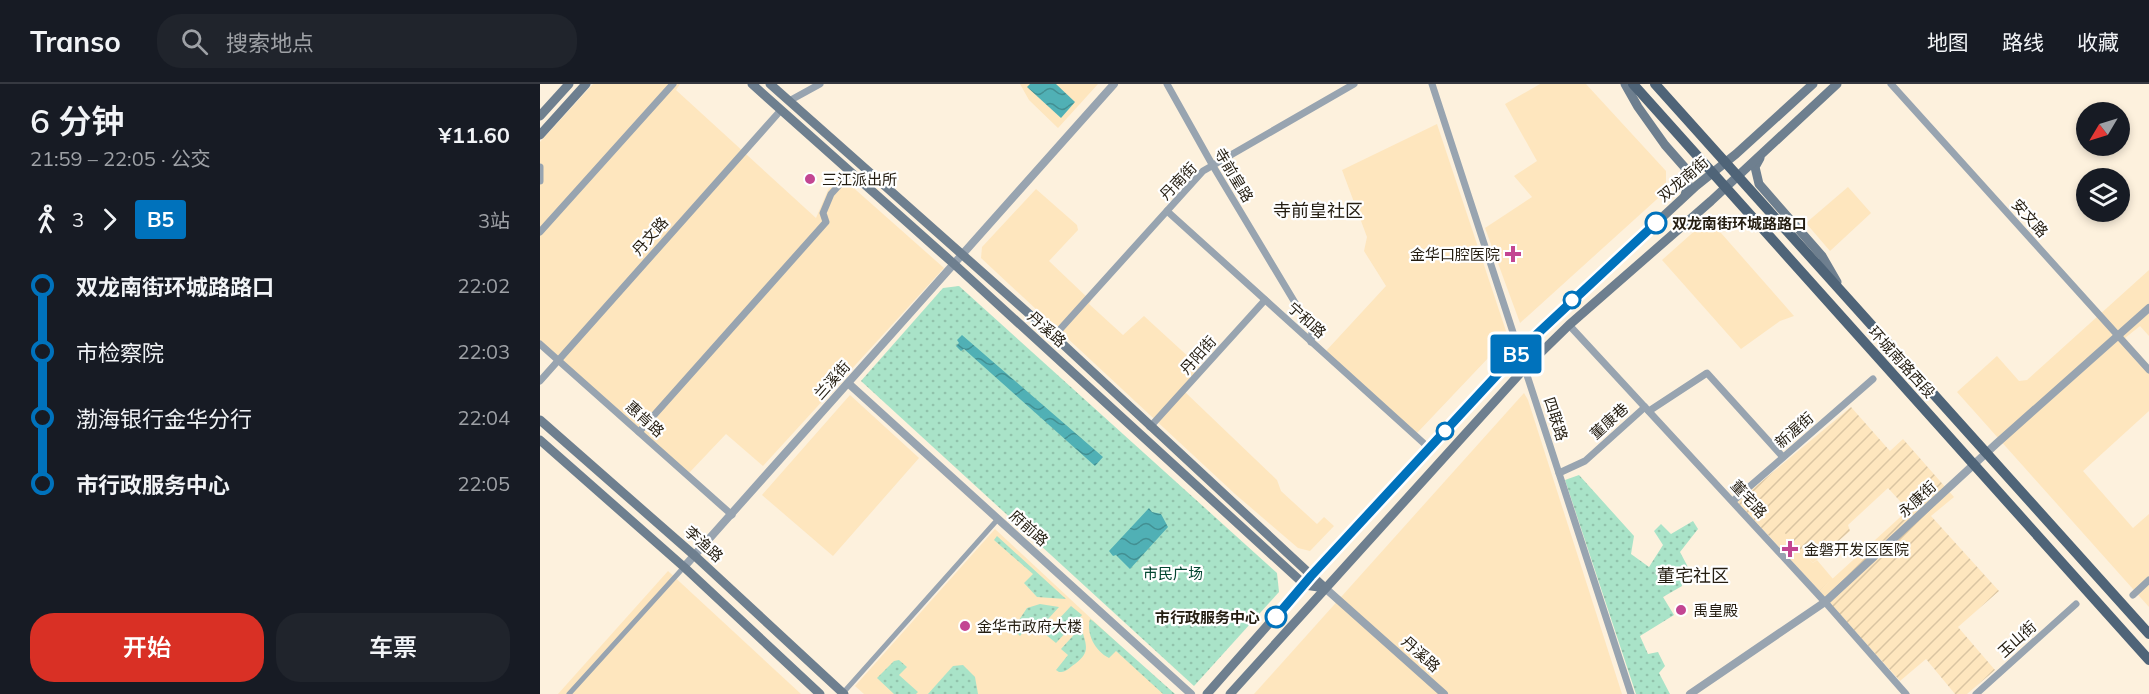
<!DOCTYPE html>
<html lang="zh">
<head>
<meta charset="utf-8">
<style>
  :root { --surface:#171b24; --page:#20242c; --text:#f1f3f6; --muted:#9ea1a6; --line:#363941; --accent:#d93025 }
  body { margin:0; font-family:Mulish,"Noto Sans SC",sans-serif; background:var(--page); color:var(--text); height:100vh; display:flex; flex-direction:column; font-size:22px; white-space:nowrap }
  * { box-sizing:border-box; margin:0 }
  p { font-size:20px; color:var(--muted) }
  .icon { flex:none; width:33px; height:33px; fill:none; stroke:currentColor; stroke-width:2; stroke-linecap:round; stroke-linejoin:round }
  .map { position:relative; flex:1; overflow:hidden }
  .details { display:flex; flex-direction:column; background:var(--surface); width:540px }
  .details>* { flex:none }
  .badge { padding:0 12px; border-radius:4px; font-size:21px; line-height:39px }
  .needle { width:39px; rotate:232deg }
  .tools { position:absolute; left:1536px; top:18px; display:grid; gap:12px }
  .tools a { display:grid; place-items:center; width:54px; height:54px; border-radius:50%; background:var(--surface); box-shadow:0 3px 9px #0003; font-size:30px }
  .map>.badge { position:absolute; translate:-50% -50%; box-shadow:0 0 0 3px #fff }
  .legs { display:flex; align-items:center; gap:9px; height:66px; padding:0 30px; font-size:20px }
  .legs p { margin-inline-start:auto }
  .headline { display:flex; align-items:center; justify-content:space-between; height:102px; padding:0 30px }
  h1 { font-size:33px; font-weight:600; line-height:45px }
  .cta { display:flex; gap:12px; margin-top:auto; padding:12px 30px }
  .cta a { flex:1; height:69px; border-radius:24px; background:var(--accent); color:#fff; font-size:24px; font-weight:600; line-height:69px; text-align:center }
  .cta a+a { background:var(--page); color:var(--text) }
  ul { padding:0 30px; list-style:none }
  li { display:flex; align-items:center; gap:21px; height:66px; font-size:22px }
  li i { display:grid; place-items:center; width:9px; height:100%; margin:0 8px; background:currentColor }
  li i::after { content:''; width:15px; height:15px; margin:-8px; border:4px solid; border-radius:50%; background:var(--surface) }
  li p { margin-inline-start:auto }
  li:first-child i { background:linear-gradient(#0000 50%,currentColor 0) }
  li:last-child i { background:linear-gradient(currentColor 50%,#0000 0) }
  header { display:flex; align-items:center; gap:36px; box-sizing:border-box; height:84px; padding:0 30px; background:var(--surface); border-bottom:2px solid var(--line) }
  header strong { font-size:28px }
  nav { display:flex; gap:33px; margin-inline-start:auto; font-size:21px }
  .search { width:420px; height:54px; background:var(--page); display:flex; align-items:center; gap:15px; box-sizing:border-box; padding:0 21px; border-radius:24px; color:var(--muted); font-size:22px }
  main { display:flex; flex:1; min-height:0 }
  .map>svg:first-child { display:block }
  .built { fill:#fee6be }
  .industrial { fill:url(#industrial-furrows) }
  .green { fill:url(#green-dots) }
  .water { fill:url(#water-waves) }
  .lines { fill:none; stroke-linecap:round; stroke-linejoin:round }
  .pedestrian { stroke:#98a4b0; stroke-width:5 }
  .minor { stroke:#98a4b0; stroke-width:7 }
  .tertiary { stroke:#98a4b0; stroke-width:8 }
  .secondary { stroke:#6e7f8f; stroke-width:9 }
  .primary { stroke:#4f6478; stroke-width:10 }
  .line-1-casing { stroke:#fff; stroke-width:14 }
  .line-1 { stroke:#0072bc; stroke-width:9 }
  .poi-dot { fill:#c34592; stroke:#fff; stroke-width:2 }
  .stop-1-dot { fill:#fff; stroke:#0072bc; stroke-width:3 }
  .labels { text-anchor:middle; dominant-baseline:central; stroke-width:4.5; stroke-linejoin:round; paint-order:stroke }
  .street-label { font-size:15px; fill:#241d11; stroke:#fff }
  .poi-label { font-size:15px; fill:#241d11; stroke:#fff; text-anchor:start }
  .stop-label { font-size:15px; font-weight:bold; fill:#241d11; stroke:#fff; text-anchor:start }
  .park-label { font-size:15px; fill:#024530; stroke:#fff }
  .quarter-label { font-size:18px; fill:#241d11; stroke:#fff }
</style>
</head>
<body>
<header>
<strong>Transo</strong>
<div class="search"><svg class="icon" aria-label="search" viewBox="0 0 24 24"><circle cx="10" cy="10" r="6"/><path d="M15 15l6 6"/></svg>搜索地点</div>
<nav><a>地图</a><a>路线</a><a>收藏</a></nav>
</header>
<main>
<section class="details">
<div class="headline"><div><h1>6 分钟</h1><p>21:59 – 22:05 · 公交</p></div><b>¥11.60</b></div>
<div class="legs"><svg class="icon" aria-label="walk" viewBox="0 0 24 24"><circle cx="13" cy="4" r="2"/><path d="M13 8l-2 6 4 7M11 14l-3 7M7 12l3-4h3l4 4"/></svg>3<svg class="icon" aria-label="forward" viewBox="0 0 24 24"><path d="M9 5l7 7-7 7"/></svg><b class="badge" style="background:#0072bc;color:#fff">B5</b><p>3站</p></div>
<ul>
<li><i style="color:#0072bc"></i><b>双龙南街环城路路口</b><p>22:02</p></li>
<li><i style="color:#0072bc"></i><span>市检察院</span><p>22:03</p></li>
<li><i style="color:#0072bc"></i><span>渤海银行金华分行</span><p>22:04</p></li>
<li><i style="color:#0072bc"></i><b>市行政服务中心</b><p>22:05</p></li>
</ul>
<div class="cta"><a>开始</a><a>车票</a></div>
</section>
<div class="map">
<svg width="1609" height="610" viewBox="0 0 1609 610">
  <defs>
    <pattern id="industrial-furrows" width="10" height="10" patternUnits="userSpaceOnUse" patternTransform="scale(1.5)"><rect width="10" height="10" fill="#fee6be"/><path d="M-1 1l2-2M0 10L10 0M9 11l2-2" fill="none" stroke="#dac5a2"/></pattern>
    <pattern id="green-dots" width="8" height="8" patternUnits="userSpaceOnUse" patternTransform="scale(1.5)"><rect width="8" height="8" fill="#a9e3c8"/><path d="M2 2h.1M6 6h.1" fill="none" stroke="#91c2ab" stroke-width="1.8" stroke-linecap="round"/></pattern>
    <pattern id="water-waves" width="16" height="10" patternUnits="userSpaceOnUse" patternTransform="scale(1.5)"><rect width="16" height="10" fill="#50b0b5"/><path d="M0 5q4-4 8 0t8 0" fill="none" stroke="#428f92"/></pattern>
  </defs>
  <rect width="100%" height="100%" fill="#fdf1dd"/>
  <!-- built -->
  <g class="built">
    <path d="M53,0H140L136,6L276,134L288,106L299,91L404,184L223,382L186,350L149,389L0,256V58Z"/>
    <path d="M480,0H558L518,44L489,16Z"/>
    <path d="M1000,0H1046L1126,87V107L980,239L945,144L992,113L974,92L997,77L965,20Z"/>
    <path d="M897,40L968,253L877,349L786,267L846,202L824,167L827,153L802,86Z"/>
    <path d="M1308,103L1331,129L1290,167L1266,139Z"/>
    <path d="M496,105L537,141L538,146L509,177L551,217L549,220L583,251L604,232L664,287L645,308L737,396L741,407L777,440L784,433L794,442L770,467L758,464L695,410L441,174L442,163Z"/>
    <path d="M1168,140L1174,141L1254,232L1240,237L1201,265L1122,176L1159,143Z"/>
    <path d="M1609,186V252L1600,242L1585,254L1609,281V327L1543,387L1593,444L1609,430V523L1417,308L1457,272L1479,297L1487,296Z"/>
    <path d="M984,309L988,316L1082,610H714Z"/>
    <path d="M310,311L379,374L293,472L222,411Z"/>
    <path d="M1241,444L1273,479L1277,476L1293,495L1279,507L1230,453Z"/>
    <path d="M455,445L632,610H324L315,602Z"/>
    <path d="M128,487L261,610H18Z"/>
  </g>
  <!-- industrial -->
  <path class="industrial" d="M1311,323L1350,367L1363,355L1414,413L1391,432L1459,507L1418,543L1455,586L1427,610H1415L1386,575L1360,597L1279,507L1368,426L1348,404L1308,441L1310,447L1273,479L1241,445L1230,453L1197,418Z"/>
  <!-- green -->
  <g class="green">
    <path d="M419,202L737,489L739,508L654,602L321,297L403,204Z"/>
    <path d="M1039,391L1094,452L1091,470L1109,483L1123,461L1114,447L1121,440L1131,450L1153,437L1158,445L1140,468L1150,487L1141,494L1142,502L1123,513L1134,531L1100,552L1108,570L1118,568L1125,582L1119,589L1130,610H1096L1025,396Z"/>
    <path d="M457,452L526,515L497,513L484,499L493,490L454,456Z"/>
    <path d="M500,520L519,523L499,545L491,538L480,552L476,548L475,542L487,524Z"/>
    <path d="M531,522L542,531L516,559L505,550Z"/>
    <path d="M550,535L553,537L635,610H623L576,567L569,574C555,567 546,550 550,535Z"/>
    <path d="M541,543C547,563 551,569 532,582C527,586 525,588 519,588L516,586L528,571L521,565Z"/>
    <path d="M359,576L367,583L359,591L378,608L376,610H354L337,594L354,577Z"/>
    <path d="M423,581L435,593L438,610H388L413,582Z"/>
  </g>
  <!-- water -->
  <g class="water">
    <path d="M490,0H516L535,18L521,34L487,3Z"/>
    <path d="M422,251L563,373L555,382L424,265L421,267L416,262L419,259L417,256Z"/>
    <path d="M609,424L612,428L621,430L628,443L590,485L576,471L573,472L569,467Z"/>
  </g>
  <g class="lines">
    <!-- pedestrian -->
    <g class="pedestrian">
      <path d="M303,609L458,435"/>
      <path d="M29,610L144,483"/>
    </g>
    <!-- minor -->
    <g class="minor">
      <path d="M627,0L673,82L772,247L771,258"/>
      <path d="M892,0L1091,610"/>
      <path d="M1351,0L1609,286"/>
      <path d="M249,17L280,0"/>
      <path d="M0,83V97"/>
      <path d="M627,127L889,364"/>
      <path d="M0,148L133,0"/>
      <path d="M1029,241L1285,518L1366,610"/>
      <path d="M514,252L663,87L814,0"/>
      <path d="M0,260L192,431"/>
      <path d="M0,297L241,26"/>
      <path d="M1109,327L1167,289L1243,373"/>
      <path d="M610,343L725,216"/>
      <path d="M99,348L286,138L283,129L291,110L311,88"/>
      <path d="M1019,389L1045,377L1105,323"/>
      <path d="M1193,417L1333,295"/>
      <path d="M1593,511L1609,496"/>
      <path d="M1436,610L1536,520"/>
    </g>
    <!-- tertiary -->
    <g class="tertiary">
      <path d="M308,299L651,610"/>
      <path d="M144,483L574,0"/>
      <path d="M785,504L904,610"/>
      <path d="M1150,610L1285,518L1456,360L1609,224"/>
    </g>
    <!-- secondary -->
    <g class="secondary">
      <path d="M212,0L414,180L765,501L785,504"/>
      <path d="M230,0L514,252L785,504"/>
      <path d="M1085,0L1098,23L1125,61L1147,86L1148,101L1145,111"/>
      <path d="M0,32L29,0"/>
      <path d="M0,51L46,0"/>
      <path d="M1220,74L1215,83L1219,100L1282,172L1297,198"/>
      <path d="M0,336L155,472L304,610"/>
      <path d="M0,356L144,483L280,610"/>
      <path d="M667,610L771,492L979,266L1156,102L1196,70L1273,0"/>
      <path d="M690,610L985,284L1029,241L1171,117L1297,0"/>
    </g>
    <!-- primary -->
    <g class="primary">
      <path d="M1093,0L1609,576"/>
      <path d="M1115,0L1609,550"/>
    </g>
  </g>
  <g class="lines">
    <!-- line-1 casing -->
    <g class="line-1-casing">
      <path id="line-1" d="M736,533L771,492L980,266L1116,139"/>
    </g>
    <!-- line-1 -->
    <use href="#line-1" class="line-1"/>
  </g>
  <!-- markers -->
  <g class="poi-dot">
    <circle cx="270" cy="95" r="6"/>
    <path d="M970 161h6v6h6v6h-6v6h-6v-6h-6v-6h6z"/>
    <path d="M1247 456h6v6h6v6h-6v6h-6v-6h-6v-6h6z"/>
    <circle cx="1141" cy="526" r="6"/>
    <circle cx="425" cy="542" r="6"/>
  </g>
  <g class="stop-1-dot">
    <circle cx="1116" cy="139" r="10"/>
    <circle cx="1032" cy="216" r="8"/>
    <circle cx="905" cy="347" r="8"/>
    <circle cx="736" cy="533" r="10"/>
  </g>
  <g class="labels">
    <!-- street labels -->
    <g class="street-label">
      <text transform="translate(694 91) rotate(59)">寺前皇路</text>
      <text transform="translate(1143 95) rotate(-40)">双龙南街</text>
      <text transform="translate(638 97) rotate(-46)">丹南街</text>
      <text transform="translate(1490 134) rotate(48)">安文路</text>
      <text transform="translate(110 152) rotate(-48)">丹文路</text>
      <text transform="translate(767 236) rotate(42)">宁和路</text>
      <text transform="translate(507 245) rotate(42)">丹溪路</text>
      <text transform="translate(658 271) rotate(-48)">丹阳街</text>
      <text transform="translate(1362 278) rotate(48)">环城南路西段</text>
      <text transform="translate(292 296) rotate(-48)">兰溪街</text>
      <text transform="translate(105 335) rotate(42)">惠肯路</text>
      <text transform="translate(1016 335) rotate(72)">四联路</text>
      <text transform="translate(1069 337) rotate(-42)">董康巷</text>
      <text transform="translate(1254 346) rotate(-41)">新渥街</text>
      <text transform="translate(1209 415) rotate(48)">董宅路</text>
      <text transform="translate(1377 415) rotate(-43)">永康街</text>
      <text transform="translate(489 444) rotate(42)">府前路</text>
      <text transform="translate(164 460) rotate(42)">李渔路</text>
      <text transform="translate(1477 555) rotate(-42)">玉山街</text>
      <text transform="translate(881 570) rotate(42)">丹溪路</text>
    </g>
    <!-- poi labels -->
    <g class="poi-label">
      <text x="282" y="95">三江派出所</text>
      <text x="960" y="170" text-anchor="end">金华口腔医院</text>
      <text x="1264" y="465">金磐开发区医院</text>
      <text x="1153" y="526">禹皇殿</text>
      <text x="437" y="542">金华市政府大楼</text>
    </g>
    <!-- stop labels -->
    <g class="stop-label">
      <text x="1132" y="139">双龙南街环城路路口</text>
      <text x="720" y="533" text-anchor="end">市行政服务中心</text>
    </g>
    <!-- park labels -->
    <g class="park-label">
      <text x="633" y="489">市民广场</text>
    </g>
    <!-- quarter labels -->
    <g class="quarter-label">
      <text x="778" y="126">寺前皇社区</text>
      <text x="1153" y="491">董宅社区</text>
    </g>
  </g>
</svg>
<div class="tools">
<a><svg class="needle" viewBox="-14 -14 28 28"><path d="M0-13l5 13h-10z" fill="#e53935"/><path d="M0 13l5-13h-10z" fill="#9ea1a6"/></svg></a>
<a><svg class="icon" aria-label="layers" viewBox="0 0 24 24"><path d="M12 4l9 5-9 5-9-5zM3 14l9 5 9-5"/></svg></a>
</div>
<b class="badge" style="left:976px;top:270px;background:#0072bc;color:#fff">B5</b>
</div>
</main>
</body>
</html>
